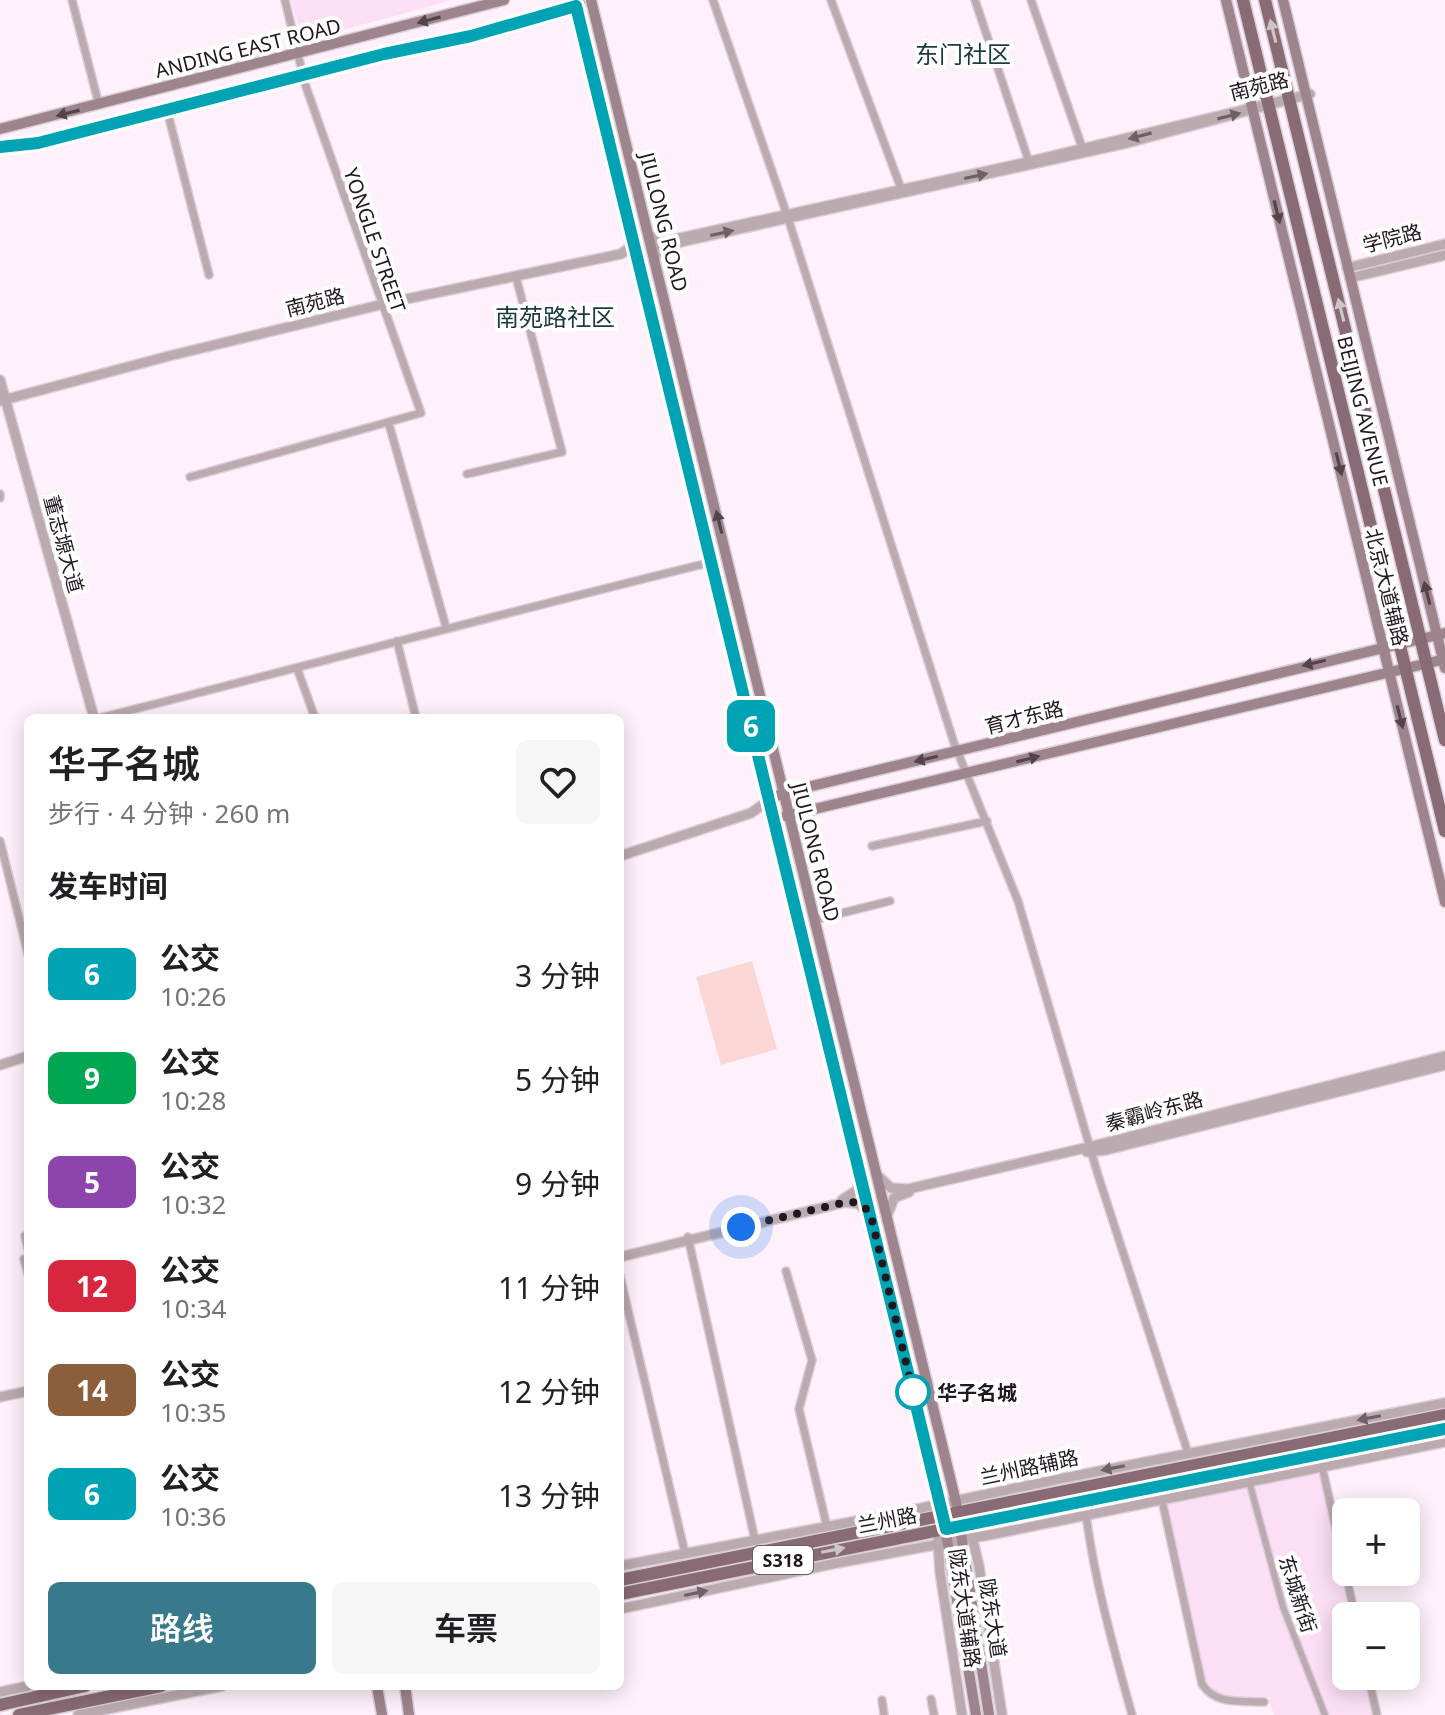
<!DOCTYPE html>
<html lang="zh">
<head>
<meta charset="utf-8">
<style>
  :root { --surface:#fff; --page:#f6f6f6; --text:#202124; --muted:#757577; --accent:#387a8b }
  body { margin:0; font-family:"Noto Sans","Noto Sans SC",sans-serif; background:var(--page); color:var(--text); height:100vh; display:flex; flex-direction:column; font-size:30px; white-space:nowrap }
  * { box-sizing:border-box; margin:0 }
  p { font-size:26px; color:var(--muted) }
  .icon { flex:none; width:44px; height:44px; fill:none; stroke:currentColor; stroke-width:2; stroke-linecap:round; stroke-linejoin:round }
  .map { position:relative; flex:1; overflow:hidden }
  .side { position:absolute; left:24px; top:714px; width:600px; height:976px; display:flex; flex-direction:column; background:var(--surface); border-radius:12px; box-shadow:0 4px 20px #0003 }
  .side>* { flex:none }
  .badge { padding:0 16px; border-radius:12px; font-size:28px; line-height:52px }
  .buttons { position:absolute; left:1332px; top:1498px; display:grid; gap:16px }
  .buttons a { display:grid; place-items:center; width:88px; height:88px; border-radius:12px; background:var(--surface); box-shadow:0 4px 20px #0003; font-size:40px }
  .you { position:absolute; width:40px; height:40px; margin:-20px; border:6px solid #fff; border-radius:50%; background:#1a73e8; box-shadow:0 0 0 12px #1a73e833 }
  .map>.badge { position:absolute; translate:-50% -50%; box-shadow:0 0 0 4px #fff }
  h2 { padding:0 24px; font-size:30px; line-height:72px }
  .round { display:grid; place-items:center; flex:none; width:84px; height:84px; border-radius:12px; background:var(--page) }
  .summary { display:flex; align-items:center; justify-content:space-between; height:136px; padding:0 24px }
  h1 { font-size:38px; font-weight:600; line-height:60px }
  .action { display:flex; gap:16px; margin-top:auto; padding:16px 24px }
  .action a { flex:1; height:92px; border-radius:12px; background:var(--accent); color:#fff; font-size:32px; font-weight:600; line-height:92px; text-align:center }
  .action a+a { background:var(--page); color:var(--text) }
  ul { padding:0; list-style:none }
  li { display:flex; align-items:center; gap:24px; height:104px; padding:0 24px }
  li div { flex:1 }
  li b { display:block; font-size:30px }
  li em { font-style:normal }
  li .badge { min-width:88px; font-weight:700; text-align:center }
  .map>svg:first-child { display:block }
  .built { fill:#fcdef5 }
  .park { fill:#fad7d5 }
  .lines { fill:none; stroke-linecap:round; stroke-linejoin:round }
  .pedestrian-casing { stroke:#dbced8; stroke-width:9 }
  .minor-casing { stroke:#dbced8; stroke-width:10 }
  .tertiary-casing { stroke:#dbced8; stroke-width:12 }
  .secondary-casing { stroke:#dbced8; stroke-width:13 }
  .primary-casing { stroke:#dbced8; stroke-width:15 }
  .pedestrian { stroke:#bbaaaf; stroke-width:6 }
  .minor { stroke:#bbaaaf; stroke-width:7 }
  .tertiary { stroke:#bbaaaf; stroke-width:9 }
  .secondary { stroke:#9e858d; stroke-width:10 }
  .primary { stroke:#886b74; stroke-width:12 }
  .oneway { fill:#53434b }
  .oneway2 { fill:#cfc4c7 }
  .oneway3 { fill:#6e6067 }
  .line-casing { stroke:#fff; stroke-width:18 }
  .line { stroke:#00a3b4; stroke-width:12 }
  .walk { stroke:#21171f; stroke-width:8; stroke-dasharray:0 14.4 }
  .stop-dot { fill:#fff; stroke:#00a3b4; stroke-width:4 }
  .labels { text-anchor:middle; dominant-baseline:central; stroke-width:8; stroke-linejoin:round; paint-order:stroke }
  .shield { fill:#fff; stroke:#645d62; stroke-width:2 }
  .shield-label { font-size:18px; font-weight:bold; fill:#21171f }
  .street-label { font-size:20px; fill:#21171f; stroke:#fff }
  .stop-label { font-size:20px; font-weight:bold; fill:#21171f; stroke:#fff; text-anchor:start }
  .quarter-label { font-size:24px; fill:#1a3941; stroke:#fff }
</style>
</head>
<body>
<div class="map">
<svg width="1445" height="1715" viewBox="0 0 1445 1715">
  <rect width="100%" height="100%" fill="#fef1fb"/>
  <!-- built -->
  <g class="built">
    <path d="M291,0H452L303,41Z"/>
    <path d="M1321,1473L1352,1616H1346V1676H1365L1373,1715H1274L1268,1697L1220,1696L1202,1684L1166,1504Z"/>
  </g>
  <!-- park -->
  <path class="park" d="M752,961L777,1049L721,1065L696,977Z"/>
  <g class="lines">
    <!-- pedestrian casing -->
    <g class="pedestrian-casing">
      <path id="pedestrian" d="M1249,1481L1283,1607L1325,1715"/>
    </g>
    <!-- minor casing -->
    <g class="minor-casing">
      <g id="minor">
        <path d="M72,0L99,105"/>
        <path d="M713,0L787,215L954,743L1018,901L1098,1175L1188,1453"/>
        <path d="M831,0L902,191"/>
        <path d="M975,0L1030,165"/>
        <path d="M1031,0L1083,150"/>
        <path d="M167,110L209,275"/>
        <path d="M389,424L446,627"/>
        <path d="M467,474L562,452L516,277"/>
        <path d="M190,477L421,413L305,84L285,0"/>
        <path d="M0,494V498"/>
        <path d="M397,641L416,718"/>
        <path d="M297,668L315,718"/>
        <path d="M99,718C303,667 507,612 712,562"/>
        <path d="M0,841L28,954"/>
        <path d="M872,846L987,821"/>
        <path d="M814,920L890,901"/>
        <path d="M28,1236H25L28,1249"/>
        <path d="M688,1237L755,1540"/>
        <path d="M24,1259L28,1274"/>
        <path d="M786,1271L812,1360L799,1409L827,1527"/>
        <path d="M620,1276L685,1553"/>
        <path d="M1322,1466L1355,1616"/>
        <path d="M1162,1500L1202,1684C1215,1705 1242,1701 1264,1702"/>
        <path d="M1086,1515C1095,1583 1114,1649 1132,1715"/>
        <path d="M1368,1676L1377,1715"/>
        <path d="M931,1699L934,1715"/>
        <path d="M882,1700L884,1715"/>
      </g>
    </g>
    <!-- tertiary casing -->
    <g class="tertiary-casing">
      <g id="tertiary">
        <path d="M648,234L655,240L666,241L1019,164L1310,94L1127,143L667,245L659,248L654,260"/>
        <path d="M1347,268L1445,244"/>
        <path d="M1350,278L1445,255"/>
        <path d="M0,380L94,718"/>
        <path d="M0,401L169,356L392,302L621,254L628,249L633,237"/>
        <path d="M620,856L751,813L769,800"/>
        <path d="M0,1065L28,1056"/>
        <path d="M1087,1152L1106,1150L1445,1065"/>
        <path d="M878,1176L891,1188L908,1189L1085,1148L1445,1056"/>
        <path d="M842,1200L857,1190L861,1176"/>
        <path d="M887,1216L894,1198L909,1192"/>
        <path d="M620,1257L846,1202L859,1204L869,1214"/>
        <path d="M0,1397L28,1391"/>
        <path d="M971,1533L979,1566L1002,1715"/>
        <path d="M938,1540L940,1572L962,1715"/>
        <path d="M620,1566L893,1514L1059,1479L1445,1403"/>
        <path d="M620,1609L837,1563L999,1533L1445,1442"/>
        <path d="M0,1692L28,1686"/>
        <path d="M78,1715L222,1686"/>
      </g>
    </g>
    <!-- secondary casing -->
    <g class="secondary-casing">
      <g id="secondary">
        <path d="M575,0L943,1515L976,1715"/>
        <path d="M591,0L956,1502L989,1715"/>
        <path d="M1226,0L1445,902"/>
        <path d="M1283,0L1445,668"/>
        <path d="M0,129L504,0"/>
        <path d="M0,147L38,143L409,48L471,36L580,4"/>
        <path d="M769,800L783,793L1445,633"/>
        <path d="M785,816L1445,659"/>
        <path d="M377,1686L382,1715"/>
        <path d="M405,1686L409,1715"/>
      </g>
    </g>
    <!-- primary casing -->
    <g class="primary-casing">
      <g id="primary">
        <path d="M1243,0L1445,831"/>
        <path d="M1265,0L1445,740"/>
        <path d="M620,1580L1445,1415"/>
        <path d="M620,1594L1445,1429"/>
        <path d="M0,1705L85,1686"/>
        <path d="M19,1715L161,1686"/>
      </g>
    </g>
    <!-- pedestrian -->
    <use href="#pedestrian" class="pedestrian"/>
    <!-- minor -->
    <use href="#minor" class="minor"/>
    <!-- tertiary -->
    <use href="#tertiary" class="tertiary"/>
    <!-- secondary -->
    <use href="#secondary" class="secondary"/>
    <!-- primary -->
    <use href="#primary" class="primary"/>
  </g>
  <!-- one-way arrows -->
  <defs><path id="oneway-solid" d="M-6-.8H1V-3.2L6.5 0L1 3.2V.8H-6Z" transform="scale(2)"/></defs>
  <g class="oneway">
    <use href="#oneway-solid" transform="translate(429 20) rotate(165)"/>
    <use href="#oneway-solid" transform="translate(68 113) rotate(166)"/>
    <use href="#oneway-solid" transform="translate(1277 212) rotate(76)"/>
    <use href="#oneway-solid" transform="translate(1339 464) rotate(76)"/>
    <use href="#oneway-solid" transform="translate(719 522) rotate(-104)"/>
    <use href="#oneway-solid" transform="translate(1427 593) rotate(-104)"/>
    <use href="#oneway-solid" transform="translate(1314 663) rotate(167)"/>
    <use href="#oneway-solid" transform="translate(1400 717) rotate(76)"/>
    <use href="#oneway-solid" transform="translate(926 759) rotate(167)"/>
    <use href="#oneway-solid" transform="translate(1028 759) rotate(-14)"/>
  </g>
  <g class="oneway2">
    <use href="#oneway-solid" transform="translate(1273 31) rotate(-104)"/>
    <use href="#oneway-solid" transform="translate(1341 310) rotate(-104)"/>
    <use href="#oneway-solid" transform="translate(833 1550) rotate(-11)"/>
  </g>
  <g class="oneway3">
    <use href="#oneway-solid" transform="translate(1229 116) rotate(-14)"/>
    <use href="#oneway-solid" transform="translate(1140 136) rotate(165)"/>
    <use href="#oneway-solid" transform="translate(976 176) rotate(-12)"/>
    <use href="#oneway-solid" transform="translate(722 233) rotate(-12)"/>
    <use href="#oneway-solid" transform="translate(1369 1418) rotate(169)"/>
    <use href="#oneway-solid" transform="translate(1113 1468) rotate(169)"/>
    <use href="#oneway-solid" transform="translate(696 1593) rotate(-12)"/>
  </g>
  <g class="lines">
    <!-- line casing -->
    <g class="line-casing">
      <path id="line" d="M0,147L38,143L384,54L471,36L576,6L946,1529L1445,1429"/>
    </g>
    <!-- line -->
    <use href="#line" class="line"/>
    <!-- walk -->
    <path class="walk" d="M741,1227L846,1202C857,1201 866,1206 871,1216L913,1392"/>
  </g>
  <!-- markers -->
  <circle class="stop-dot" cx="913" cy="1392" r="16"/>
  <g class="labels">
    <!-- shield labels -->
    <rect class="shield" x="753" y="1546" width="60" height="28" rx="6"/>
    <g class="shield-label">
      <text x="783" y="1560">S318</text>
    </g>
    <!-- street labels -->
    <g class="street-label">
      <text transform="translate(248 48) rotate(-14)">ANDING EAST ROAD</text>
      <text transform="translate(1259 86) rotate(-14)">南苑路</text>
      <text transform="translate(664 222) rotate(76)">JIULONG ROAD</text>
      <text transform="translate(1392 238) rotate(-14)">学院路</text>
      <text transform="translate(375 240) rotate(71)">YONGLE STREET</text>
      <text transform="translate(315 302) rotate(-14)">南苑路</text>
      <text transform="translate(1363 411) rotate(76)">BEIJING AVENUE</text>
      <text transform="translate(64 544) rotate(75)">董志塬大道</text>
      <text transform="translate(1387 587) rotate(76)">北京大道辅路</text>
      <text transform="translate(1024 717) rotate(-14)">育才东路</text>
      <text transform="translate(816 852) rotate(76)">JIULONG ROAD</text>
      <text transform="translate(1154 1111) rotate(-15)">秦霸岭东路</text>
      <text transform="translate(1029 1467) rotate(-12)">兰州路辅路</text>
      <text transform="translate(887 1520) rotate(-11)">兰州路</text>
      <text transform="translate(1298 1594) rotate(72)">东城新街</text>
      <text transform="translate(965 1608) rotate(82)">陇东大道辅路</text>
      <text transform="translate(993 1618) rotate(81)">陇东大道</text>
    </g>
    <!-- stop labels -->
    <g class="stop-label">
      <text x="937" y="1392">华子名城</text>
    </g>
    <!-- quarter labels -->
    <g class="quarter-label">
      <text x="963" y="53">东门社区</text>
      <text x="555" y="316">南苑路社区</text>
    </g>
  </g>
</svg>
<div class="buttons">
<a>+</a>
<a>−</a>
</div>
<div class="you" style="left:741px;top:1227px"></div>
<b class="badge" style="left:751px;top:726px;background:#00a3b4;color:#fff">6</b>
<section class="side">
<div class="summary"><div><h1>华子名城</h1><p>步行 · 4 分钟 · 260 m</p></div><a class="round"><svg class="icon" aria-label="heart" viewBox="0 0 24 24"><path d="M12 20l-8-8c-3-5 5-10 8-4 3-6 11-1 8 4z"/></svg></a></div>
<h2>发车时间</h2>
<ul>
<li><span class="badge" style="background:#00a3b4;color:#fff">6</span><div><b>公交</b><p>10:26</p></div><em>3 分钟</em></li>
<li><span class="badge" style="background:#00a651;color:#fff">9</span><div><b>公交</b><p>10:28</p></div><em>5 分钟</em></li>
<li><span class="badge" style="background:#8e44ad;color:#fff">5</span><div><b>公交</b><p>10:32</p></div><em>9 分钟</em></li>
<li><span class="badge" style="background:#d7263d;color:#fff">12</span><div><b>公交</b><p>10:34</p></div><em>11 分钟</em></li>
<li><span class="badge" style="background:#8b5e3c;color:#fff">14</span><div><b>公交</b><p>10:35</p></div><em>12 分钟</em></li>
<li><span class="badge" style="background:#00a3b4;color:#fff">6</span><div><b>公交</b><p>10:36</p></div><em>13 分钟</em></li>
</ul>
<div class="action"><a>路线</a><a>车票</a></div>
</section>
</div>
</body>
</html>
